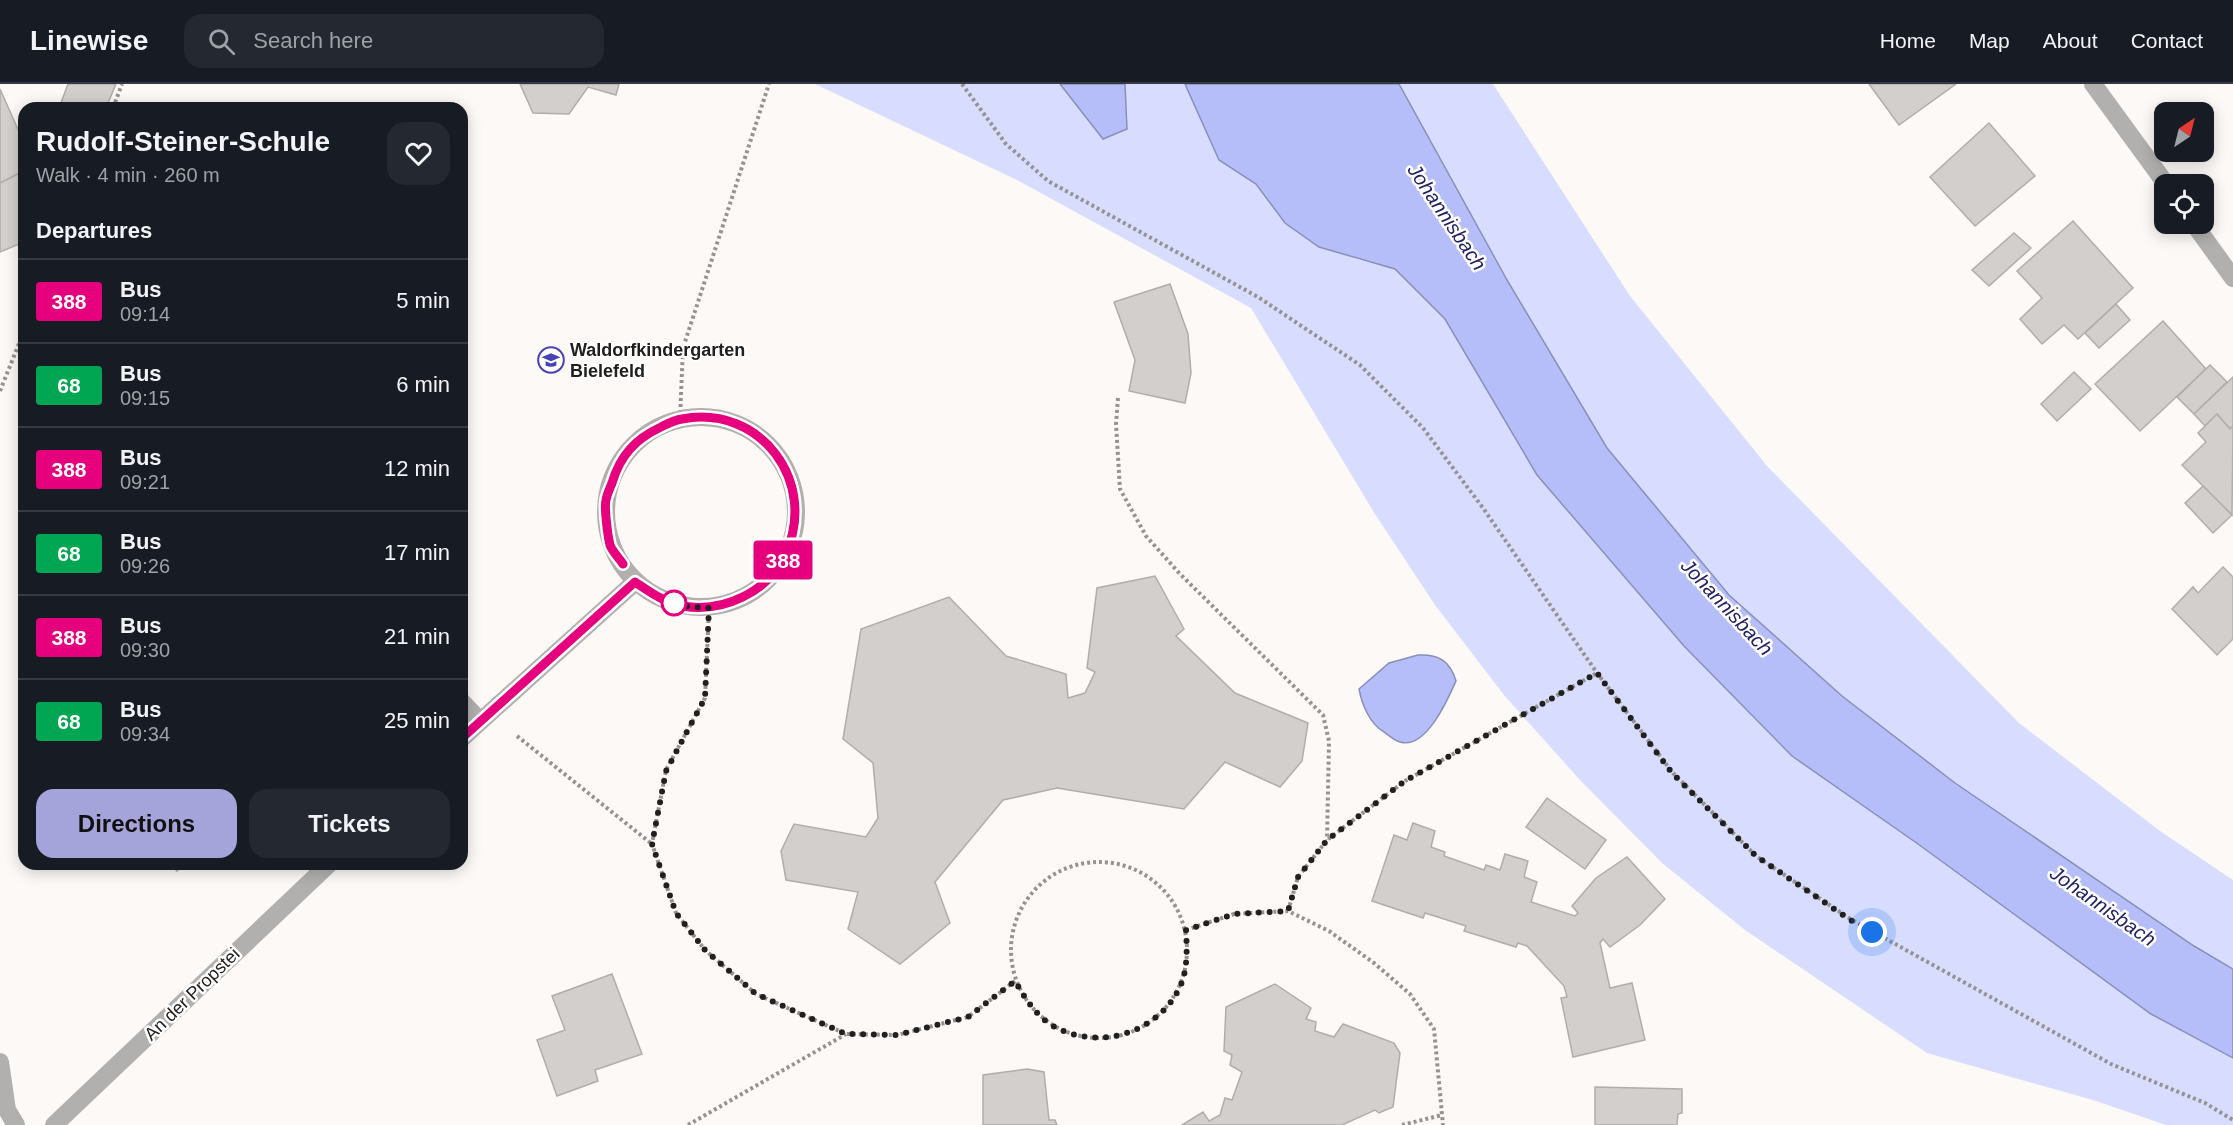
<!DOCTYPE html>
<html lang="en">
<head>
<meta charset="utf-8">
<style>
  :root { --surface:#171b24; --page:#242831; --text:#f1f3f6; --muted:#9ea1a6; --line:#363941; --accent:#a4a3da }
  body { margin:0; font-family:Helvetica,sans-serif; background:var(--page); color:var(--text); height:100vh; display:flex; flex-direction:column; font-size:22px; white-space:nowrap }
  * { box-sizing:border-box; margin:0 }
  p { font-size:20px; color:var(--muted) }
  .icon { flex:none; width:33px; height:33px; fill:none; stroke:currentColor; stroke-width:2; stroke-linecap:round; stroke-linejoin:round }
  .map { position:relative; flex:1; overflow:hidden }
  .details { position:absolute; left:18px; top:18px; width:450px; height:768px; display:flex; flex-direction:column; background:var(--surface); border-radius:18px; box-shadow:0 3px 15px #0003 }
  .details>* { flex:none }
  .badge { padding:0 12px; border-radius:4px; font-size:21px; line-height:39px }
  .needle { width:39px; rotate:35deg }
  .tools { position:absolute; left:2154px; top:18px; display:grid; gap:12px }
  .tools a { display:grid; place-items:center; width:60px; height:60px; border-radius:12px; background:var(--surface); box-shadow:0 3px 15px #0003; font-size:30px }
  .you { position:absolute; width:30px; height:30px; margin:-15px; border:4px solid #fff; border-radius:50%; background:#1a73e8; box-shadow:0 0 0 9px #1a73e833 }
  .map>.badge { position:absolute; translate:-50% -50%; box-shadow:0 0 0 3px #fff }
  h2 { padding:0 18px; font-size:22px; line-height:54px }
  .round { display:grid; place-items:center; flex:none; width:63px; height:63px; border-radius:18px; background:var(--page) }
  .summary { display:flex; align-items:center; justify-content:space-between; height:102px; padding:0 18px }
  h1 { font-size:28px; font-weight:700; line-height:45px }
  .primary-button { display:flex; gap:12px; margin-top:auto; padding:12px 18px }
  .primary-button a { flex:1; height:69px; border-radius:18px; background:var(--accent); color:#111; font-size:24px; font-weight:700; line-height:69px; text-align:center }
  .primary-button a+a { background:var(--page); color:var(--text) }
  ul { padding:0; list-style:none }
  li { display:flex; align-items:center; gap:18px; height:84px; padding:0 18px; border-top:2px solid var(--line) }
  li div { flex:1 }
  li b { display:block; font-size:22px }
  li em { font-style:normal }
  li .badge { min-width:66px; font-weight:700; text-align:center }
  header { display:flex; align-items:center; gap:36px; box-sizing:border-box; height:84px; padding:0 30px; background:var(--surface); border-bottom:2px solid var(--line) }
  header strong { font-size:28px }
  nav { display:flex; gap:33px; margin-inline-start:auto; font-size:21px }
  .search { width:420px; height:54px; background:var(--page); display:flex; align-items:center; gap:15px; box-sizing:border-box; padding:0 21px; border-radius:18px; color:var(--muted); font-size:22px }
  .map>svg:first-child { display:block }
  .green { fill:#d8ddff }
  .water { fill:#b6bef9; stroke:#898fb8; stroke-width:1.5 }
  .building { fill:#d2cfcd; stroke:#b0adab; stroke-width:1.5 }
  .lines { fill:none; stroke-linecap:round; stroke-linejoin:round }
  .path { stroke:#959392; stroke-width:4; stroke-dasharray:3 3; stroke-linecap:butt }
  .minor { stroke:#b1b0af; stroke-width:18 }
  .line-casing { stroke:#fff; stroke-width:14 }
  .line { stroke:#e6007e; stroke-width:9 }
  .walk { stroke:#21201f; stroke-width:6; stroke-dasharray:0 10.8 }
  .stop-dot { fill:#fff; stroke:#e6007e; stroke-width:3 }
  .labels { text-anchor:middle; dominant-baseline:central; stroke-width:5; stroke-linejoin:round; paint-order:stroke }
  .poi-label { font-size:18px; font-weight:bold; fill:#21201f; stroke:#fff; text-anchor:start }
  .street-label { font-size:18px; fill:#21201f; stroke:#fff }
  .water-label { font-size:20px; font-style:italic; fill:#232164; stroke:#fff }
</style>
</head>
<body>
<header>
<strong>Linewise</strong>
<div class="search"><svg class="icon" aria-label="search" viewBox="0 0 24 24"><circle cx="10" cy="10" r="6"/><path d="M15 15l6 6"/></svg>Search here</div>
<nav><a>Home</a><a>Map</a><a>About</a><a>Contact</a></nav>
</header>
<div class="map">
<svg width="2233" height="1041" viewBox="0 0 2233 1041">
  <rect width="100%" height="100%" fill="#fcf9f7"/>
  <!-- green -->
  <g class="green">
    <path d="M815,0H1060L1103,55L1127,45L1125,0H1185L1219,76L1256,100L1285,139L1356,175L1395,185L1445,235L1537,391L1792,672L1918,760L2151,930L2233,974V1041H2166L2096,1017L1927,969L1745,846L1662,779L1579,695L1504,611L1435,521L1375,430L1251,224L1017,96Z"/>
    <path d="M1399,0H1493L1630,212L1767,382L2019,639L2160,747L2233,796V885L2194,862L1955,699L1842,612L1729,511L1607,364L1507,196Z"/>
  </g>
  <!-- water -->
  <g class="water">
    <path d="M1060,0H1125L1127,45L1103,55Z"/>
    <path d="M1185,0H1399L1507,196L1607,364L1729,511L1842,612L1955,699L2194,862L2233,885V974L2151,930L1918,760L1792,672L1684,562L1537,391L1445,235L1395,185L1319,163L1285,139L1256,100L1219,76Z"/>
    <path d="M1418,571C1439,570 1450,577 1456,597C1448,615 1426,666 1400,658C1395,657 1389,652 1384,648C1370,640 1362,621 1359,605L1389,579Z"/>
  </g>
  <!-- building -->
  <g class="building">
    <path d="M68,0H116L106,24H59Z"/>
    <path d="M520,0H619L616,11L588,3L569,30L533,29Z"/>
    <path d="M1869,0H1956L1899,41Z"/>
    <path d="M0,5L24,59V87L0,99Z"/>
    <path d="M1989,39L2035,92L1975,142L1930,93Z"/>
    <path d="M24,87V158L0,168V99Z"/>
    <path d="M2073,137L2133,204L2078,255L2064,241L2042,260L2020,235L2042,214L2017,187Z"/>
    <path d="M2014,149L2031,164L1989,202L1972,186Z"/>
    <path d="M1170,200L1188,250L1191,289L1185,319L1129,307L1135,276L1114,218Z"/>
    <path d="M2116,220L2130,236L2099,264L2085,249Z"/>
    <path d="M2163,237L2206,285L2140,347L2095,300Z"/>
    <path d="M2210,281L2227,298L2194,330L2177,313Z"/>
    <path d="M2074,288L2091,305L2057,337L2041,320Z"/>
    <path d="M2233,293V342L2230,345L2217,330L2205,342L2194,330Z"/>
    <path d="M2217,330L2230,345L2233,342L2232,431L2182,381L2206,358L2198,349Z"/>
    <path d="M2203,402L2232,431L2213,449L2185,419Z"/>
    <path d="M2223,483L2233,493V555L2217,571L2172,525L2193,503L2198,509Z"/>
    <path d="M1155,492L1184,545L1176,552L1235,609L1308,639L1302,677L1280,703L1225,678L1184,725L1057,704L1003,716L935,798L950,839L900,880L848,845L858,808L786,796L781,767L794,740L866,753L878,734L873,679L843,655L861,545L949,513L1006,572L1066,590L1068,614L1085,609L1095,588L1087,584L1097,504Z"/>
    <path d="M1547,714L1606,756L1585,785L1526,743Z"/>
    <path d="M1413,739L1435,747L1431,763L1445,768L1444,772L1484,786L1486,781L1500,786L1505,770L1528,777L1524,793L1537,798L1531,818L1575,832L1578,829L1572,822L1596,794L1627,773L1665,815L1640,841L1610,863L1603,855L1600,859L1610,904L1632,899L1645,956L1573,973L1561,914L1567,913L1564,902L1527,862L1518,859L1516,863L1464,847L1466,842L1425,829L1423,834L1372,817L1394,751L1407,756Z"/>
    <path d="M170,780H184L177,787Z"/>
    <path d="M612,890L642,970L595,986L598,997L557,1012L537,956L565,946L552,912Z"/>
    <path d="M1275,900L1311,924L1306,935L1316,938L1315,947L1334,953L1343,940L1394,959L1400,969L1393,1023L1379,1029L1375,1026L1342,1041H1182L1203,1028L1209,1037L1220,1031L1225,1014L1232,1016L1242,988L1230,981L1232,971L1224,967L1226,923Z"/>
    <path d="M1027,985L1044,988L1049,1036H1055L1057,1041H983V991Z"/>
    <path d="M1595,1003L1682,1005V1029L1678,1030L1677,1041H1595Z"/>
  </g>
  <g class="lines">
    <!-- path -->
    <g class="path">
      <path d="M962,0L1006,60L1048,97L1258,213L1360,281L1423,344L1483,424L1597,589L1673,689L1756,772L1852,836L2111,980L2205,1019L2233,1036"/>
      <path d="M113,24L122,0"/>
      <path d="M0,307L24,247"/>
      <path d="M1118,314L1116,340L1120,405L1146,452L1180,490L1323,631L1329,657L1327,756"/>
      <path d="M680,335L683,264L769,0"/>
      <path d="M709,524L705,614L666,686L652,760L676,829L705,866L756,910L846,950L897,951L968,933L1015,897"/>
      <path d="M517,652L652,760"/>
      <circle cx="1099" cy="866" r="88"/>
      <path d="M1288,827L1298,793L1327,756L1405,697L1597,589"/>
      <path d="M1186,846L1234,830L1288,827L1329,847L1374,879L1410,910L1434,945L1443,1041"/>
      <path d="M688,1041L846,950"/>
      <path d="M1402,1041L1442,1031"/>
    </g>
    <!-- minor -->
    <g class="minor">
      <path d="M2093,0L2166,100"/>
      <path d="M2194,140L2233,194"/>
      <circle cx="701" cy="428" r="95"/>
      <path d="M462,618L480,637"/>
      <path d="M462,654L635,498"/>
      <path d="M0,978L7,1026L16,1041"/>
      <path d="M54,1041L329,780"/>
    </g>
  </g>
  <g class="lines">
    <!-- line casing -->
    <g class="line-casing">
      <path id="line" d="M462,654L635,498C650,508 665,519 683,522C723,529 768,508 785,471C819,399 761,320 682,335C674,336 667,340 661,343C635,355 620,372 612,399C610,404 607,410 606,416C604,424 608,453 610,461C612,467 619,474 623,480"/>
    </g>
    <!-- line -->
    <use href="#line" class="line"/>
    <!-- walk -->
    <path class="walk" d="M674,519L670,518L683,522L709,524L705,614L666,687L652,760L676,829L705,866L756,910L846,950L897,951L968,933L1015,897C1025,914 1035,931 1053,942C1098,967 1156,950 1179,905C1188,887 1187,866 1186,846L1234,830L1288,827L1298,793L1327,756L1405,697L1597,589L1672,689L1756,772L1852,837L1872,848"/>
  </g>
  <!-- icons -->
  <defs>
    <g id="school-ring" transform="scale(1.35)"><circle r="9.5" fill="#fff" stroke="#4641b7" stroke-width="1.5"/><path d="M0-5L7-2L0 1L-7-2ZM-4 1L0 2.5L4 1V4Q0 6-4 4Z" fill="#4641b7"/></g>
  </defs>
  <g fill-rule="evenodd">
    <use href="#school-ring" x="551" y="276"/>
  </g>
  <!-- markers -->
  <circle class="stop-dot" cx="674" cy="519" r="12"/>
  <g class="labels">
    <!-- poi labels -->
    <g class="poi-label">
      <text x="570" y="266">Waldorfkindergarten<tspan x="570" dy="21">Bielefeld</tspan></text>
    </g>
    <!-- street labels -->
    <g class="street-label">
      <text transform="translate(192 910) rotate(-44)">An der Propstei</text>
    </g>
    <!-- water labels -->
    <g class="water-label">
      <text transform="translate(1447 133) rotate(56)">Johannisbach</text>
      <text transform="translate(1727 523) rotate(47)">Johannisbach</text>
      <text transform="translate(2103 822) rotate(35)">Johannisbach</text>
    </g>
  </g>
</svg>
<div class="tools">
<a><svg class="needle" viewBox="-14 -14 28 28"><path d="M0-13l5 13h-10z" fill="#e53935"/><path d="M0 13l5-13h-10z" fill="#9ea1a6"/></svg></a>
<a><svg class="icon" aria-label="locate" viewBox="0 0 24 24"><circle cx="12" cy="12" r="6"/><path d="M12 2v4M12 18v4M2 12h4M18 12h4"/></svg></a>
</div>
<div class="you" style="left:1872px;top:848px"></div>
<b class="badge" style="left:783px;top:476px;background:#e6007e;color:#fff">388</b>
<section class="details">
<div class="summary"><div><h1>Rudolf-Steiner-Schule</h1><p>Walk · 4 min · 260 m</p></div><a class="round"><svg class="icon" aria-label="heart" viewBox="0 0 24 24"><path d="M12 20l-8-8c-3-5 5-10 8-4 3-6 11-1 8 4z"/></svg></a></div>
<h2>Departures</h2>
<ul>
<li><span class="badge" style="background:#e6007e;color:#fff">388</span><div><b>Bus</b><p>09:14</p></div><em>5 min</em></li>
<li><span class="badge" style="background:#00a651;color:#fff">68</span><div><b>Bus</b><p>09:15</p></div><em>6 min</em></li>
<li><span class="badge" style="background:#e6007e;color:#fff">388</span><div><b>Bus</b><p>09:21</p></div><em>12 min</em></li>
<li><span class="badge" style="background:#00a651;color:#fff">68</span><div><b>Bus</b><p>09:26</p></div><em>17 min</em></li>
<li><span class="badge" style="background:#e6007e;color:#fff">388</span><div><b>Bus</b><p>09:30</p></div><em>21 min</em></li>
<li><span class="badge" style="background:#00a651;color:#fff">68</span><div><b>Bus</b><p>09:34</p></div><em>25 min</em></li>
</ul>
<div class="primary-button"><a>Directions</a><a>Tickets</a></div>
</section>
</div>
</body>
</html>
